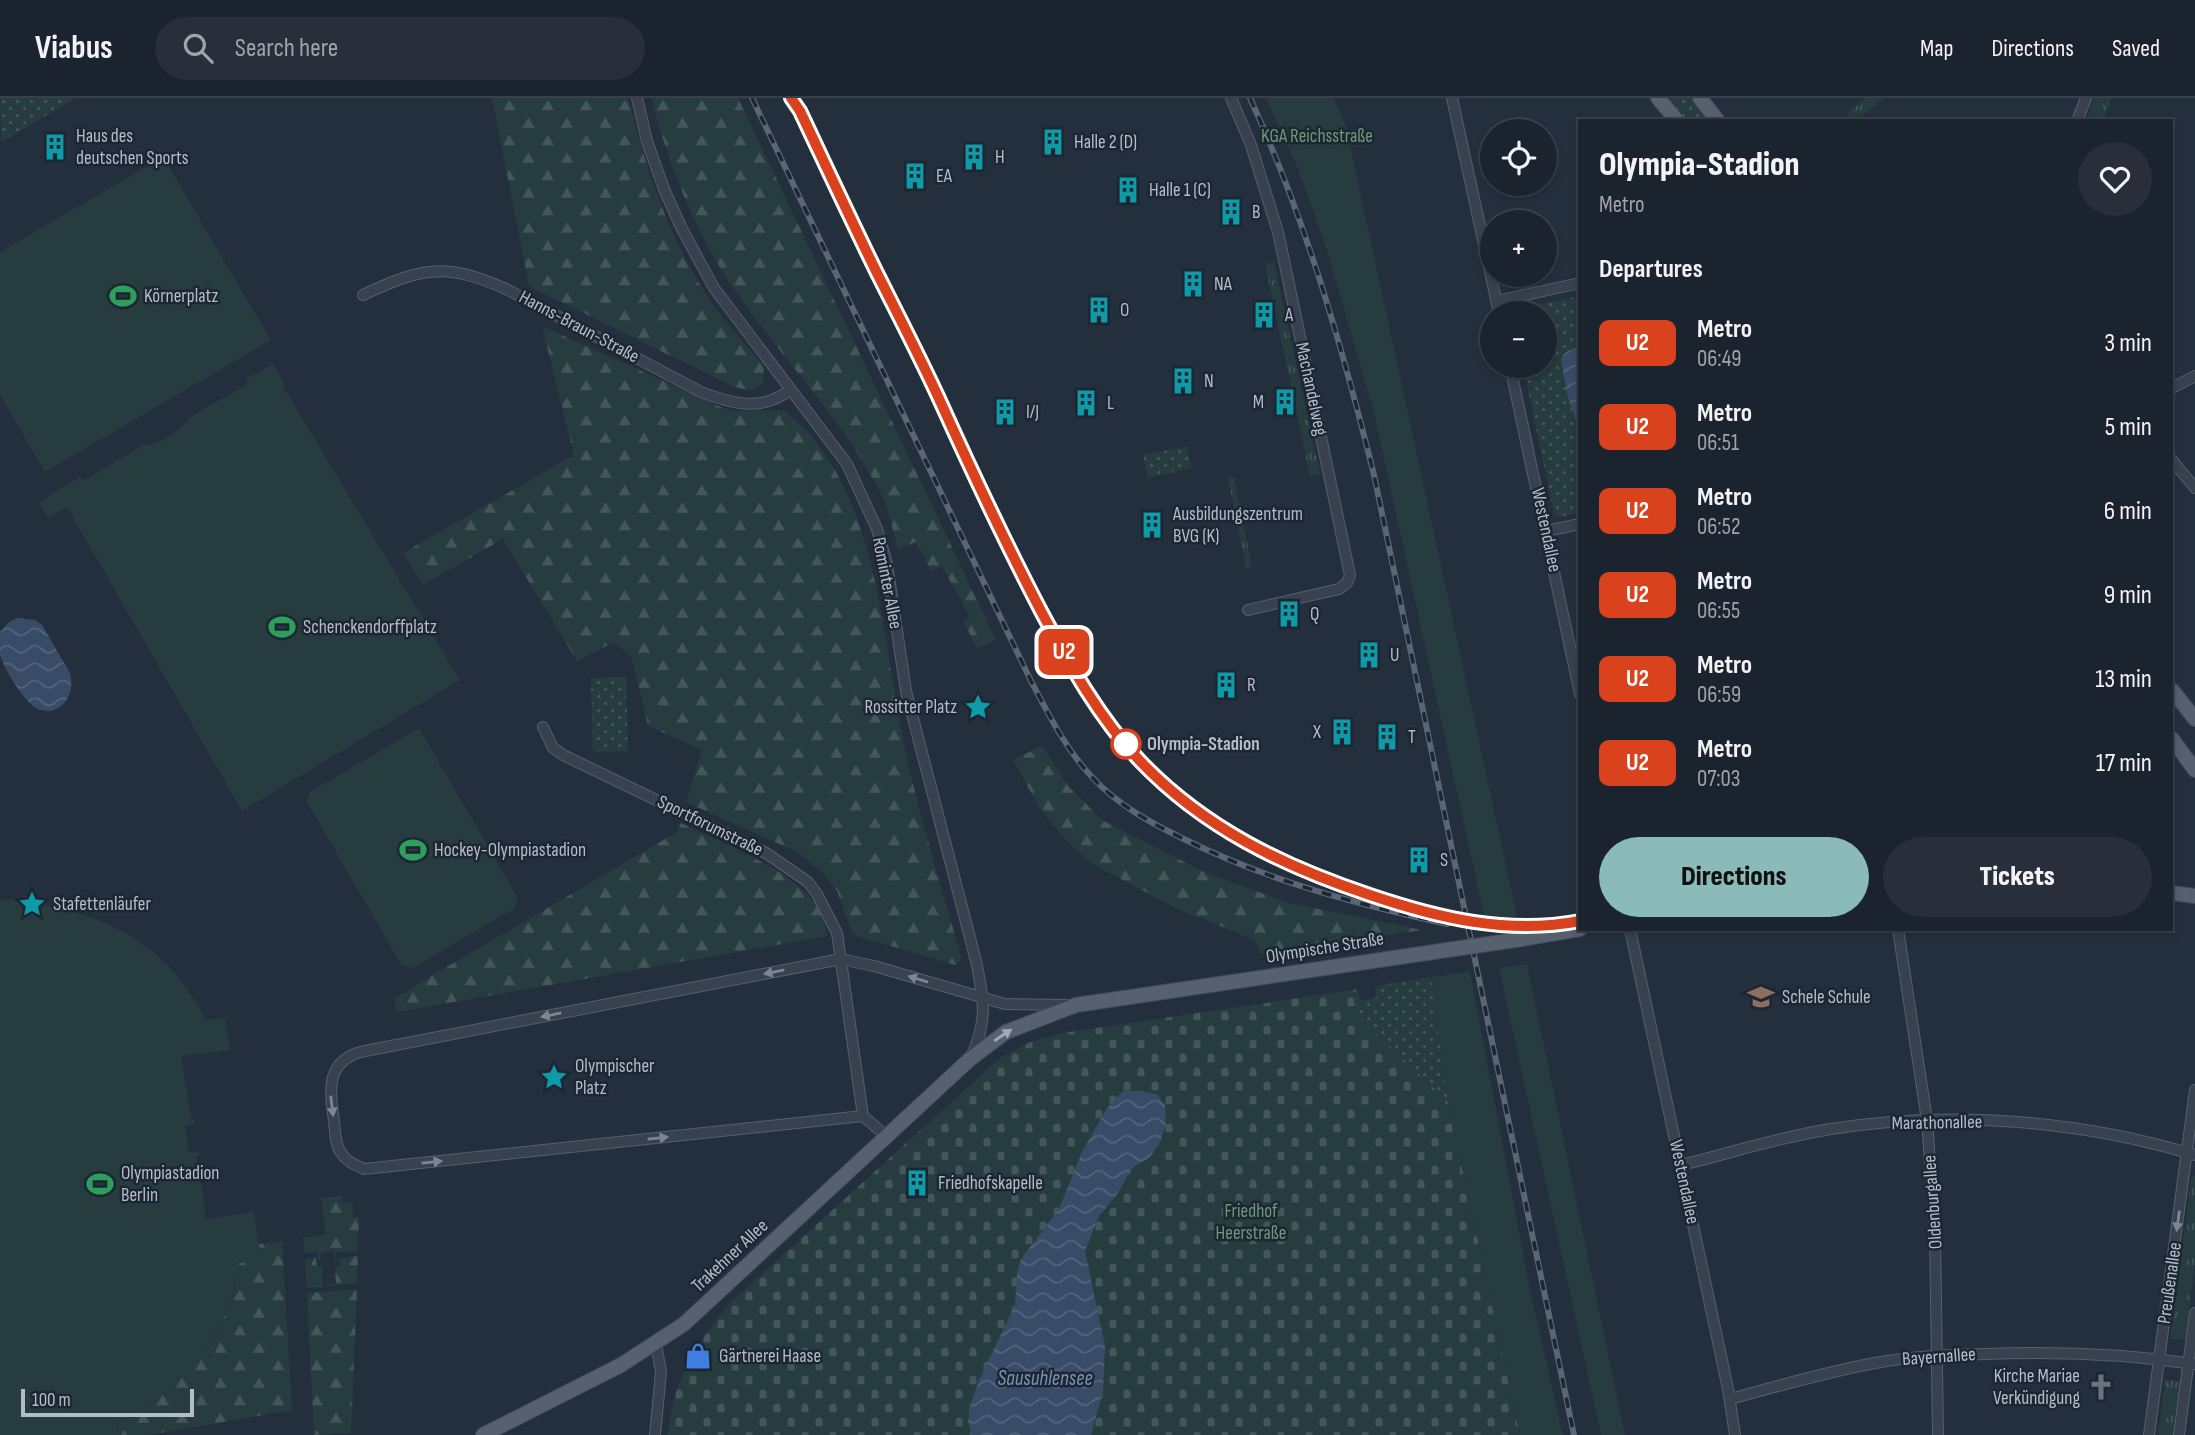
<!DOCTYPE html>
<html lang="en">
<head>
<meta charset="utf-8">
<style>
  :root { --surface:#1b232e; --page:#282f3a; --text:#f1f3f6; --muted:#a0a4aa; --line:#39404a; --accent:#8bbbb9 }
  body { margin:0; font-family:"Sofia Sans Condensed",sans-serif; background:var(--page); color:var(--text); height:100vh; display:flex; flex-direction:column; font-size:26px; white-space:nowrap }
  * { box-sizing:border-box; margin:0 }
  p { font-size:23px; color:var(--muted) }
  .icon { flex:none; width:38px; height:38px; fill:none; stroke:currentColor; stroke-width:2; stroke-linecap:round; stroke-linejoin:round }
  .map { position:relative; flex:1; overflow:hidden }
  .side { position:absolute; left:1578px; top:21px; width:595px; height:812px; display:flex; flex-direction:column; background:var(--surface); border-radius:0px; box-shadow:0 4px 10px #0003,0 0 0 2px var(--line) }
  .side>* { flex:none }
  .badge { padding:0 14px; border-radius:10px; font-size:24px; line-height:46px }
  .buttons { position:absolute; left:1480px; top:21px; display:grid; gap:14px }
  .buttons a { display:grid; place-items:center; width:77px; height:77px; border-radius:50%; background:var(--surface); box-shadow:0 4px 10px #0003,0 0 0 2px var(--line); font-size:35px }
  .scale { position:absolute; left:21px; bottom:18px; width:173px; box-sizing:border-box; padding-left:7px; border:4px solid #b4bcc9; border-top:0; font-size:19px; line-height:24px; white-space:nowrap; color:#b4bcc9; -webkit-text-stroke:5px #1d2633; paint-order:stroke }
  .map>.badge { position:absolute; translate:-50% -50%; box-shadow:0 0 0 4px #fff }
  h2 { padding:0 21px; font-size:26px; line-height:63px }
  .round { display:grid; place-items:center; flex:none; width:74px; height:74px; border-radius:37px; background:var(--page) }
  .summary { display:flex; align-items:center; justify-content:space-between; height:119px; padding:0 21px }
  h1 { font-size:33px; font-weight:800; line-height:52px }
  .action { display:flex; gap:14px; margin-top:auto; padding:14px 21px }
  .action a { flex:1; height:80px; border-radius:42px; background:var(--accent); color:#111; font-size:28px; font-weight:800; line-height:80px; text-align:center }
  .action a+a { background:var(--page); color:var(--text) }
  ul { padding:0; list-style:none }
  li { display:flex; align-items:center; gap:21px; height:84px; padding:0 21px }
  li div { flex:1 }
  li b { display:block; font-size:26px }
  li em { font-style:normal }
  li .badge { min-width:77px; font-weight:700; text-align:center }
  header { display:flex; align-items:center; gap:42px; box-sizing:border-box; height:98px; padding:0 35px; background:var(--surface); border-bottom:2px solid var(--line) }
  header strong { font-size:33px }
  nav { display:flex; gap:38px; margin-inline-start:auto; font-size:24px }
  .search { width:490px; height:63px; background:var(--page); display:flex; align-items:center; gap:18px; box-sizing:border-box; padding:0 24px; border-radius:38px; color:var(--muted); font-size:26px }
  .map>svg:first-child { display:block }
  .grass { fill:url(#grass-tufts) }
  .forest { fill:url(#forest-firs) }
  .cemetery { fill:url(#cemetery-stones) }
  .park { fill:url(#park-dots) }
  .garden { fill:#263c3f }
  .water { fill:url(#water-waves) }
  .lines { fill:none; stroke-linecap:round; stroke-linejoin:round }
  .minor-casing { stroke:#565f6c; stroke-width:12 }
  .major-casing { stroke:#414a57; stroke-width:16 }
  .minor { stroke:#38414e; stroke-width:10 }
  .major { stroke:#56606e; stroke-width:14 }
  .rail-casing { stroke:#5a6575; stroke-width:6 }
  .rail { stroke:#1d2633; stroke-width:3.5; stroke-dasharray:10; stroke-linecap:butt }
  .major-bridge-casing { stroke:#414a57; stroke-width:16; stroke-linecap:butt }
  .major-bridge { stroke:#56606e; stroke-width:14 }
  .oneway { fill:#7c8592 }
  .oneway2 { fill:#a1aab7 }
  .line-casing { stroke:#fff; stroke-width:16 }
  .line { stroke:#da421e; stroke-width:10 }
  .stop-dot { fill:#fff; stroke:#da421e; stroke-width:3.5 }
  .labels { text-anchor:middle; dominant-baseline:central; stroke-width:5; stroke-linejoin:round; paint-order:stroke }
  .poi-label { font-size:19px; fill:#b4bcc9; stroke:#1d2633; text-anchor:start }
  .park-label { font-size:19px; fill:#6b9a76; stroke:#1d2633 }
  .street-label { font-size:19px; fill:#b4bcc9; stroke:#1d2633 }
  .stop-label { font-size:19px; font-weight:bold; fill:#b4bcc9; stroke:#1d2633; text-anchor:start }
  .water-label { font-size:21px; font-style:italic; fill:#7c92b1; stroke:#1d2633 }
</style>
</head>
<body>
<header>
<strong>Viabus</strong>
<div class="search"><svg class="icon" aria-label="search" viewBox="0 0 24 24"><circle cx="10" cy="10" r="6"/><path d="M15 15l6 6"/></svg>Search here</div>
<nav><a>Map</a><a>Directions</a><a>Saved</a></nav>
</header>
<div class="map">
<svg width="2195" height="1337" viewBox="0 0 2195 1337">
  <defs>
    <pattern id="grass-tufts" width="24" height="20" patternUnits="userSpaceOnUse" patternTransform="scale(1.75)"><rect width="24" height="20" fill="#263c3f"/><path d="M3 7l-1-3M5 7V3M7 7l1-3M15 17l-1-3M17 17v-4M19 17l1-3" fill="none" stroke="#435659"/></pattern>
    <pattern id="forest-firs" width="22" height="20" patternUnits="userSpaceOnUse" patternTransform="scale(1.75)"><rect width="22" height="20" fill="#263c3f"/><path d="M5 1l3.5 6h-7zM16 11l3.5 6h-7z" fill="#435659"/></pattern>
    <pattern id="cemetery-stones" width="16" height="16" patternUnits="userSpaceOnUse" patternTransform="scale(1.75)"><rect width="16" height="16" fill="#263c3f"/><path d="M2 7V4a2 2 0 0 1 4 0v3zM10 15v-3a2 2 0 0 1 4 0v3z" fill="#435659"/></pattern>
    <pattern id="park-dots" width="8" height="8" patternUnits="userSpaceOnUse" patternTransform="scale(1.75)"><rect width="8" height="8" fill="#263c3f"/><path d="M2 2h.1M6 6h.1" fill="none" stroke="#435659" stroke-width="1.8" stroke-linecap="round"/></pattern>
    <pattern id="water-waves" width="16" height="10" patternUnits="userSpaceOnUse" patternTransform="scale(1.75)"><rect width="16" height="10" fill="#394c67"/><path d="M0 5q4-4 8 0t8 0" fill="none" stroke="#53647b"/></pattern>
  </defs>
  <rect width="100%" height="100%" fill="#242f3e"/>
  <!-- grass -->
  <g class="grass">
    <path d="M1864,0H1884L1856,23H1842Z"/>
    <path d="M2094,0H2111L2103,23H2086Z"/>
    <path d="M1274,164L1320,376L1310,378L1265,166Z"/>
    <path d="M1234,379L1252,468L1246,470L1228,380Z"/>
    <path d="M2192,1077L2195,1078V1166L2185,1242L2170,1241Z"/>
    <path d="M2165,1281L2180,1284L2173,1337H2158Z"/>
  </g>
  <!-- forest -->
  <g class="forest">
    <path d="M492,0H628C645,67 667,135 704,193C721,220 744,244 764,268L763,286L753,293L734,289L529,188Z"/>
    <path d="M652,0H738L996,542L977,550L963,523L970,519L942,468L931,473L916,444L898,451C893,435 890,415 883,400C845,323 782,261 734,191C697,138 666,62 652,0Z"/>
    <path d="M542,228L730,313L784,312C793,321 803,329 811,338C877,414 883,541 902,636C917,711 940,785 961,858L960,864L955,867L857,838L852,834L837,793L824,776L797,754L686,704L702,652L648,628L632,560L614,544L577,563L503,441L423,487L403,455L574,357Z"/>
    <path d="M1042,648L1068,688L1102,722L1204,774L1289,805L1422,832L1261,856L1255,842L1177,811L1091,765L1065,741L1039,709L1013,662Z"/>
    <path d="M681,725C722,745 795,772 819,812C824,819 825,829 827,838L397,914L394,900L677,734Z"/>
    <path d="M341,1098L343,1105L352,1104L353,1119H359L358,1153L336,1154V1163H335L334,1153L321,1154V1161H318V1155H305L303,1140L326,1136L321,1100Z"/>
    <path d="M282,1143L292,1312L149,1337H118L117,1327C179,1293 231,1238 239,1165L260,1161L259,1146Z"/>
    <path d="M358,1158L357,1185L327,1188L326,1186L336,1185L335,1169H340L339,1160Z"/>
    <path d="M316,1160L317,1168H322L323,1189L307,1190L305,1161Z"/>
    <path d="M357,1191L351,1335L314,1337L307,1195Z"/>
  </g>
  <!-- cemetery -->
  <path class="cemetery" d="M1352,892L1357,916L1448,1004L1520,1337H668C672,1284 696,1245 730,1205L1000,960L1028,945L1056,936Z"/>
  <!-- park -->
  <g class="park">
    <path d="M0,0H76L1,44Z"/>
    <path d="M1662,0H1694L1712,23H1681Z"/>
    <path d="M1580,198V415L1558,419L1554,415L1523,268H1545V215H1513L1516,211Z"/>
    <path d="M1187,348L1192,370L1148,380L1143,357Z"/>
    <path d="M626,579L628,653L593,654L591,580Z"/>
    <path d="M1431,879L1448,1004L1357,916L1352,892L1358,891L1360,902L1376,900L1375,888Z"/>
  </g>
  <!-- garden -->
  <g class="garden">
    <path d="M1266,0H1334L1346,29L1517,818L1485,822L1374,315L1326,149L1297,68Z"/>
    <path d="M163,59L271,242L45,374L0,297V154Z"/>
    <path d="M273,266L285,287L283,288L460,582L242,713L67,409L48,419L39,404L80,379L83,383L143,347C157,348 182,333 188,320L248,286L246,281Z"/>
    <path d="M419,630L518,800L514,811L412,870L402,868L307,704L310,694Z"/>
    <path d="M28,798L29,805C108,816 169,848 206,922L225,919L230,952L181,958L191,1021H194L195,1026L185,1028L189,1054L199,1053L200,1057L197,1058L206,1121L254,1114L261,1162L239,1165C230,1238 180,1293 117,1326L118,1337H0V802Z"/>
    <path d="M1527,866L1625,1337H1601L1499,870Z"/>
    <path d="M1470,874L1530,1192L1563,1337H1520L1448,1004L1431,879Z"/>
  </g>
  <!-- water -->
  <g class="water">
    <path d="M1580,250V332L1568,300L1561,262C1563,254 1572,250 1580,250Z"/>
    <path d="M17,520L35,522L42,527L70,575C76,595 62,620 38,611C26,607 3,569 0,557C0,550 0,541 0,534L9,524Z"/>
    <path d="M1123,993H1142L1158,997L1165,1008L1166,1026L1159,1047L1149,1060L1132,1070L1116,1098L1099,1118L1085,1153L1105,1248L1103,1293L1091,1337H972L968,1323L970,1308L979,1282L1015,1207L1017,1174L1021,1161L1059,1111L1082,1054L1107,1010Z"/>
  </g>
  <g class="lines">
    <!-- minor casing -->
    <g class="minor-casing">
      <g id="minor">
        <path d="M637,0L647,43L664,91L681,129L714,190L847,366L877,431L887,466L906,593L976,863C984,901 988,923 971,959"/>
        <path d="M1231,0L1251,47L1278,134L1350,477L1347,485L1339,491L1248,512"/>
        <path d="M1452,0L1499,215"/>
        <path d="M2077,23L2086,0"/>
        <path d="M363,197C422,169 447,164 508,192L701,294C733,306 761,314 790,292"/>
        <path d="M1497,203L1580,185"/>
        <path d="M1510,268L1580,596"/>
        <path d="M2172,290L2195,278"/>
        <path d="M2172,362L2195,390"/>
        <path d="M1546,433L1580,426"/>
        <path d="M543,629L553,650L565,658L766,755L808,784L817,796L837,835L863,1018"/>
        <path d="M1630,831L1728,1291L1735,1337"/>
        <path d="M1898,831L1927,1022L1935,1134L1938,1337"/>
        <path d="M887,1039L863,1018L364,1071C355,1067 347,1064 341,1055C335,1046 335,1033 334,1023C330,993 325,965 360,954L841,861L874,868L1005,906L1070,907"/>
        <path d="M1681,1067C1731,1055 1779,1039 1831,1031C1950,1012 2080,1022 2195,1057"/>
        <path d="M1730,1301C1778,1288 1826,1274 1875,1265C1912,1258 1949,1257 1987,1256C2057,1253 2126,1256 2195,1266"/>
        <path d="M655,1337L661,1274L656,1246"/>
        <path d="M2149,1337L2195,992"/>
        <path d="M2179,1337L2195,1215"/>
      </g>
    </g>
    <!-- major casing -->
    <g class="major-casing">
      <g id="major">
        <path d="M1658,0L1677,23"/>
        <path d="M1700,0L1718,23"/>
        <path d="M2172,592L2195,621"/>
        <path d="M2172,641L2195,672"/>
        <path d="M2172,795L2195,798"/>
        <path d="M1522,841L1580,831"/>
        <path d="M483,1337L621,1267L684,1226L970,961L1006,934L1076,907L1427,855"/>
      </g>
    </g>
    <!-- minor -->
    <use href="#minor" class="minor"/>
    <!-- major -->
    <use href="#major" class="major"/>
    <!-- rail casing -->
    <g class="rail-casing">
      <g id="rail">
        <path d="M752,0L1031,583C1049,617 1065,650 1091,678C1118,708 1153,726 1188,743C1272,784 1356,806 1447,826"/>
        <path d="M791,0L800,13C826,69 852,125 879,180C900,221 922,262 941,304C970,370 1001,435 1034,500C1072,572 1112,642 1175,696C1238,750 1315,778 1392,804"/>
        <path d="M1250,0C1306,122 1342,248 1374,377L1574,1337"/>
      </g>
    </g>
    <!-- rail -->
    <use href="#rail" class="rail"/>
    <!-- major-bridge casing -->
    <g class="major-bridge-casing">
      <path id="major-bridge" d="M1427,855L1522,841"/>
    </g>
    <!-- major-bridge -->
    <use href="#major-bridge" class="major-bridge"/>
  </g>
  <!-- one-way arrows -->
  <defs><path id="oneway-solid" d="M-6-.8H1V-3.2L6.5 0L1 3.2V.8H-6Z" transform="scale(1.75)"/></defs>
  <g class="oneway">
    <use href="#oneway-solid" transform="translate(774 874) rotate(169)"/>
    <use href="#oneway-solid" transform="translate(918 881) rotate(-163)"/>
    <use href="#oneway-solid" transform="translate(551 917) rotate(169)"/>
    <use href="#oneway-solid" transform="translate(332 1008) rotate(83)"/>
    <use href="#oneway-solid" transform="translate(658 1040) rotate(-6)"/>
    <use href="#oneway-solid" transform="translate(432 1064) rotate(-6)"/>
    <use href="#oneway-solid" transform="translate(2178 1123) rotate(98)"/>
  </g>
  <use class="oneway2" href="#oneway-solid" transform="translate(1003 937) rotate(-34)"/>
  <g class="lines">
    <!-- line casing -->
    <g class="line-casing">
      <path id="line" d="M791,0L800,13C825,66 850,120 876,173C898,217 921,261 941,305C973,376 1006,446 1042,515C1070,567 1099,620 1140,663C1204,730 1283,768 1370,797C1438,820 1508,837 1580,823"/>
    </g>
    <!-- line -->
    <use href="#line" class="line"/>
  </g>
  <!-- icons -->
  <defs>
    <g id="building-bare" transform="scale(2.1)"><path d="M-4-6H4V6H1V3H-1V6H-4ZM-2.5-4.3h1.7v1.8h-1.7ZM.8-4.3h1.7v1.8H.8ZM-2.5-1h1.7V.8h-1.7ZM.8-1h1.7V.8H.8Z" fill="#0f9aa8" stroke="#1d2633" stroke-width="2.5" paint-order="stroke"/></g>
    <g id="stadium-bare" transform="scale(2.1)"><path d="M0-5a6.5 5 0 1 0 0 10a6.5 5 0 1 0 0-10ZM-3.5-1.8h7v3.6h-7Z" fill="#2e9e5b" stroke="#1d2633" stroke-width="2.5" paint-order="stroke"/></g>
    <g id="sight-bare" transform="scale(2.1)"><path d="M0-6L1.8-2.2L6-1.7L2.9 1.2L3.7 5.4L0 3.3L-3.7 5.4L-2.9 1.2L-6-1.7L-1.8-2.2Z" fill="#0f9aa8" stroke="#1d2633" stroke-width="2.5" paint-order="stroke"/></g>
    <g id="school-bare" transform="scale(2.1)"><path d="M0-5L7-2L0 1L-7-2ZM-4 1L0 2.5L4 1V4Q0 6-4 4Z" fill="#8d6e63" stroke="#1d2633" stroke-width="2.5" paint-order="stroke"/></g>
    <g id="shop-bare" transform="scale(2.1)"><path d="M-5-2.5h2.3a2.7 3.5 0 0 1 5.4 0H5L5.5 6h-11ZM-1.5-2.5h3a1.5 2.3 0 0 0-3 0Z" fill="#3f7fe0" stroke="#1d2633" stroke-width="2.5" paint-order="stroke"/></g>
    <g id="church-bare" transform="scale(2.1)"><path d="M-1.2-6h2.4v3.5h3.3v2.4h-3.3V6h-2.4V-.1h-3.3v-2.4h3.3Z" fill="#6b7280" stroke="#1d2633" stroke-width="2.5" paint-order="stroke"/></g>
  </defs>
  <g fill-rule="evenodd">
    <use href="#building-bare" x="1053" y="44"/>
    <use href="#building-bare" x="55" y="49"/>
    <use href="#building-bare" x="974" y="59"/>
    <use href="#building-bare" x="915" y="78"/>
    <use href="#building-bare" x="1128" y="92"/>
    <use href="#building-bare" x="1231" y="114"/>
    <use href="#building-bare" x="1193" y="186"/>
    <use href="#stadium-bare" x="123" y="198"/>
    <use href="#building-bare" x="1099" y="212"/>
    <use href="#building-bare" x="1264" y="217"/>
    <use href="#building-bare" x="1183" y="283"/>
    <use href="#building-bare" x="1285" y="304"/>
    <use href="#building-bare" x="1086" y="305"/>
    <use href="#building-bare" x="1005" y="314"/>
    <use href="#building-bare" x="1152" y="427"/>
    <use href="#building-bare" x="1289" y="516"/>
    <use href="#stadium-bare" x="282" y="529"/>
    <use href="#building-bare" x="1369" y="557"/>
    <use href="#building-bare" x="1226" y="587"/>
    <use href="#sight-bare" x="978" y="609"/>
    <use href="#building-bare" x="1342" y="634"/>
    <use href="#building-bare" x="1387" y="639"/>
    <use href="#stadium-bare" x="413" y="752"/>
    <use href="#building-bare" x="1419" y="762"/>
    <use href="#sight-bare" x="32" y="806"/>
    <use href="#school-bare" x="1761" y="899"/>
    <use href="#sight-bare" x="554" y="979"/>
    <use href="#building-bare" x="917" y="1085"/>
    <use href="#stadium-bare" x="100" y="1086"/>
    <use href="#shop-bare" x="698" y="1258"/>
    <use href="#church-bare" x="2101" y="1289"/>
  </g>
  <!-- markers -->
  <circle class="stop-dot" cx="1126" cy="646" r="14"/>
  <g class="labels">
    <!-- poi labels -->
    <g class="poi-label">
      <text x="76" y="38">Haus des<tspan x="76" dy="22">deutschen Sports</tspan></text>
      <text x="1074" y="44">Halle 2 (D)</text>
      <text x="995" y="59">H</text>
      <text x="936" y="78">EA</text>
      <text x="1149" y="92">Halle 1 (C)</text>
      <text x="1252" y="114">B</text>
      <text x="1214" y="186">NA</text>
      <text x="144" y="198">Körnerplatz</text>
      <text x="1120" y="212">O</text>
      <text x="1285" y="217">A</text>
      <text x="1204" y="283">N</text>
      <text x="1264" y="304" text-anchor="end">M</text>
      <text x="1107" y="305">L</text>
      <text x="1026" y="314">I/J</text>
      <text x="1173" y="416">Ausbildungszentrum<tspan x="1173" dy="22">BVG (K)</tspan></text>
      <text x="1310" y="516">Q</text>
      <text x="303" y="529">Schenckendorffplatz</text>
      <text x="1390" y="557">U</text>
      <text x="1247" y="587">R</text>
      <text x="957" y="609" text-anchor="end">Rossitter Platz</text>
      <text x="1321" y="634" text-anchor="end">X</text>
      <text x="1408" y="639">T</text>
      <text x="434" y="752">Hockey-Olympiastadion</text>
      <text x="1440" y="762">S</text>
      <text x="53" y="806">Stafettenläufer</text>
      <text x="1782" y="899">Schele Schule</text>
      <text x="575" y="968">Olympischer<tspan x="575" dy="22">Platz</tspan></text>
      <text x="121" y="1075">Olympiastadion<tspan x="121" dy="22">Berlin</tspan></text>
      <text x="938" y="1085">Friedhofskapelle</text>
      <text x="719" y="1258">Gärtnerei Haase</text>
      <text x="2080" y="1278" text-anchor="end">Kirche Mariae<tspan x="2080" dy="22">Verkündigung</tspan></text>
    </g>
    <!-- park labels -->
    <g class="park-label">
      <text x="1317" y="38">KGA Reichsstraße</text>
      <text x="1251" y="1113">Friedhof<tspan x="1251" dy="22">Heerstraße</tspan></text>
    </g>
    <!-- street labels -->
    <g class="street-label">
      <text transform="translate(579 229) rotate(28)">Hanns-Braun-Straße</text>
      <text transform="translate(1311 291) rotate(78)">Machandelweg</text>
      <text transform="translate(1546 432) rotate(78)">Westendallee</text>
      <text transform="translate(887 485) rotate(79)">Rominter Allee</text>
      <text transform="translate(710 728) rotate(26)">Sportforumstraße</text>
      <text transform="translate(1325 850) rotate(-9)">Olympische Straße</text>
      <text transform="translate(1937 1025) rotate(-1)">Marathonallee</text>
      <text transform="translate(1684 1084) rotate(78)">Westendallee</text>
      <text transform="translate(1933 1104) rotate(-94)">Oldenburgallee</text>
      <text transform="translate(730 1158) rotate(-43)">Trakehner Allee</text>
      <text transform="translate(2170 1185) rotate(-82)">Preußenallee</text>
      <text transform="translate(1939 1259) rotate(-4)">Bayernallee</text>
    </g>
    <!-- stop labels -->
    <g class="stop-label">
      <text x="1147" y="646">Olympia-Stadion</text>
    </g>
    <!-- water labels -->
    <g class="water-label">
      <text x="1045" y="1280">Sausuhlensee</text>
    </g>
  </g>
</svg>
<div class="buttons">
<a><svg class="icon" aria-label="locate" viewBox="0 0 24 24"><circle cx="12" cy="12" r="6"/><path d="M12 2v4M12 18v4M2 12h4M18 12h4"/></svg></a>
<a>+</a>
<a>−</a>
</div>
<div class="scale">100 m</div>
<b class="badge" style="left:1064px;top:554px;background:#da421e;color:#fff">U2</b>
<section class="side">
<div class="summary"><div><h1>Olympia-Stadion</h1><p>Metro</p></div><a class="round"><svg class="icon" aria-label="heart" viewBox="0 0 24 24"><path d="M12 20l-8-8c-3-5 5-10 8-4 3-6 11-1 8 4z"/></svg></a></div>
<h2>Departures</h2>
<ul>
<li><span class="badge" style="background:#da421e;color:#fff">U2</span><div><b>Metro</b><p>06:49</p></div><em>3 min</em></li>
<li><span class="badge" style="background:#da421e;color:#fff">U2</span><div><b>Metro</b><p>06:51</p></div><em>5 min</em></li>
<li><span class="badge" style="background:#da421e;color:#fff">U2</span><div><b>Metro</b><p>06:52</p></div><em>6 min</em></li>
<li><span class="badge" style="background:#da421e;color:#fff">U2</span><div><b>Metro</b><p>06:55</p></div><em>9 min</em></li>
<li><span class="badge" style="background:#da421e;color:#fff">U2</span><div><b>Metro</b><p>06:59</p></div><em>13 min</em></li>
<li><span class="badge" style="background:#da421e;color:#fff">U2</span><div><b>Metro</b><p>07:03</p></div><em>17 min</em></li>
</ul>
<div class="action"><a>Directions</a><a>Tickets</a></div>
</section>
</div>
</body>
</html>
